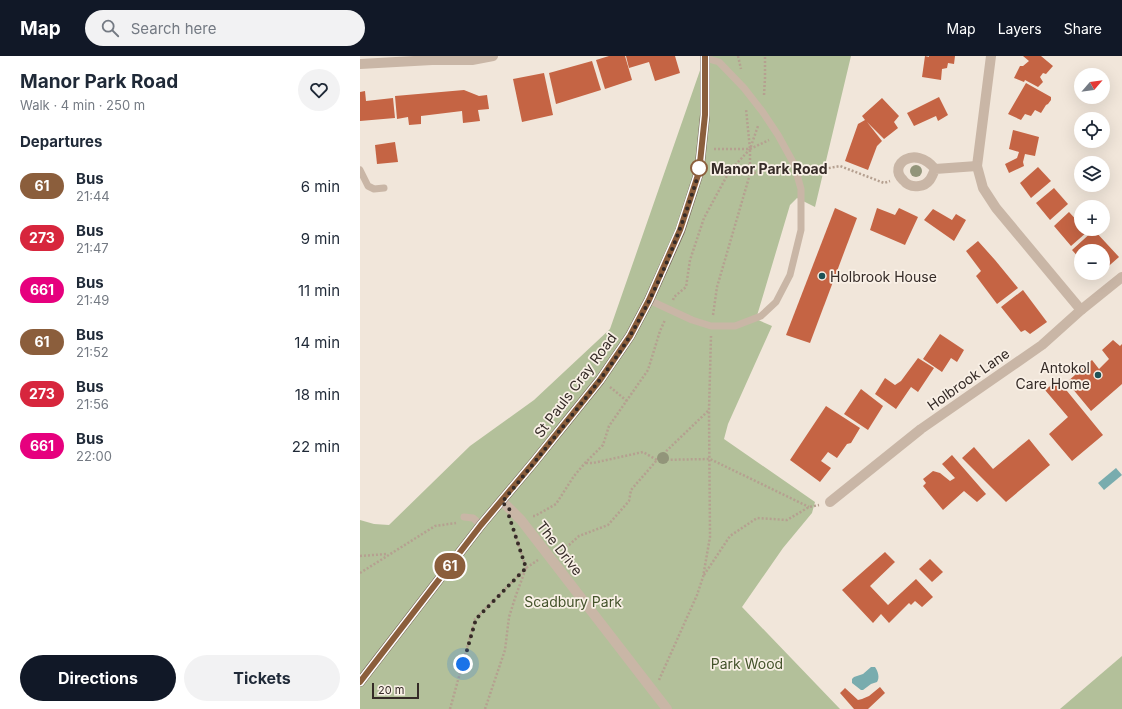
<!DOCTYPE html>
<html lang="en">
<head>
<meta charset="utf-8">
<style>
  :root { --surface:#fff; --page:#f2f2f3; --text:#1f2937; --muted:#747a83; --accent:#111827 }
  body { margin:0; font-family:Inter,sans-serif; background:var(--page); color:var(--text); height:100vh; display:flex; flex-direction:column; font-size:15px; white-space:nowrap }
  * { box-sizing:border-box; margin:0 }
  p { font-size:13px; color:var(--muted) }
  .icon { flex:none; width:22px; height:22px; fill:none; stroke:currentColor; stroke-width:2; stroke-linecap:round; stroke-linejoin:round }
  .map { position:relative; flex:1; overflow:hidden }
  .details { display:flex; flex-direction:column; background:var(--surface); width:360px }
  .details>* { flex:none }
  .badge { padding:0 8px; border-radius:13px; font-size:14px; line-height:26px }
  .needle { width:26px; rotate:62deg }
  .fabs { position:absolute; left:714px; top:12px; display:grid; gap:8px }
  .fabs a { display:grid; place-items:center; width:36px; height:36px; border-radius:50%; background:var(--surface); box-shadow:0 4px 16px #0002; font-size:20px }
  .scale { position:absolute; left:12px; bottom:10px; width:47px; box-sizing:border-box; padding-left:4px; border:2px solid #352b27; border-top:0; font-size:11px; line-height:14px; white-space:nowrap; color:#352b27; -webkit-text-stroke:3px #f9f0e6; paint-order:stroke }
  .you { position:absolute; width:20px; height:20px; margin:-10px; border:3px solid #fff; border-radius:50%; background:#1a73e8; box-shadow:0 0 0 6px #1a73e833 }
  .map>.badge { position:absolute; translate:-50% -50%; box-shadow:0 0 0 2px #fff }
  h2 { padding:0 20px; font-size:15px; line-height:36px }
  .round { display:grid; place-items:center; flex:none; width:42px; height:42px; border-radius:21px; background:var(--page) }
  .head { display:flex; align-items:center; justify-content:space-between; height:68px; padding:0 20px }
  h1 { font-size:19px; font-weight:700; line-height:30px }
  .primary-button { display:flex; gap:8px; margin-top:auto; padding:8px 20px }
  .primary-button a { flex:1; height:46px; border-radius:24px; background:var(--accent); color:#fff; font-size:16px; font-weight:700; line-height:46px; text-align:center }
  .primary-button a+a { background:var(--page); color:var(--text) }
  ul { padding:0; list-style:none }
  li { display:flex; align-items:center; gap:12px; height:52px; padding:0 20px }
  li div { flex:1 }
  li b { display:block; font-size:15px }
  li em { font-style:normal }
  li .badge { min-width:44px; font-weight:700; text-align:center }
  header { display:flex; align-items:center; gap:24px; box-sizing:border-box; height:56px; padding:0 20px; background:var(--accent); color:#fff }
  header strong { font-size:19px }
  nav { display:flex; gap:22px; margin-inline-start:auto; font-size:14px }
  .search { width:280px; height:36px; background:var(--page); display:flex; align-items:center; gap:10px; box-sizing:border-box; padding:0 14px; border-radius:22px; color:var(--muted); font-size:15px }
  main { display:flex; flex:1; min-height:0 }
  .map>svg:first-child { display:block }
  .green { fill:#b3c09a }
  .water { fill:#79acae }
  .building { fill:#c56444 }
  .lines { fill:none; stroke-linecap:round; stroke-linejoin:round }
  .path { stroke:#b5a090; stroke-width:2.5; stroke-dasharray:2 2; stroke-linecap:butt }
  .lane { stroke:#c9b6a6; stroke-width:7 }
  .street { stroke:#c9b6a6; stroke-width:10 }
  .primary { stroke:#776358; stroke-width:10 }
  .tree { fill:#92957a }
  .line-casing { stroke:#fff; stroke-width:9 }
  .line { stroke:#8b5e3c; stroke-width:6 }
  .walk { stroke:#352b27; stroke-width:4; stroke-dasharray:0 7.2 }
  .stop-dot { fill:#fff; stroke:#8b5e3c; stroke-width:2 }
  .poi-dot { fill:#1d5256; stroke:#f9f0e6; stroke-width:1.5 }
  .labels { text-anchor:middle; dominant-baseline:central; stroke-width:3.5; stroke-linejoin:round; paint-order:stroke }
  .stop-label { font-size:14px; font-weight:bold; fill:#352b27; stroke:#f9f0e6; text-anchor:start }
  .poi-label { font-size:14px; fill:#352b27; stroke:#f9f0e6; text-anchor:start }
  .street-label { font-size:14px; fill:#352b27; stroke:#f9f0e6 }
  .park-label { font-size:14px; fill:#44532b; stroke:#f9f0e6 }
</style>
</head>
<body>
<header>
<strong>Map</strong>
<div class="search"><svg class="icon" aria-label="search" viewBox="0 0 24 24"><circle cx="10" cy="10" r="6"/><path d="M15 15l6 6"/></svg>Search here</div>
<nav><a>Map</a><a>Layers</a><a>Share</a></nav>
</header>
<main>
<section class="details">
<div class="head"><div><h1>Manor Park Road</h1><p>Walk · 4 min · 250 m</p></div><a class="round"><svg class="icon" aria-label="heart" viewBox="0 0 24 24"><path d="M12 20l-8-8c-3-5 5-10 8-4 3-6 11-1 8 4z"/></svg></a></div>
<h2>Departures</h2>
<ul>
<li><span class="badge" style="background:#8b5e3c;color:#fff">61</span><div><b>Bus</b><p>21:44</p></div><em>6 min</em></li>
<li><span class="badge" style="background:#d7263d;color:#fff">273</span><div><b>Bus</b><p>21:47</p></div><em>9 min</em></li>
<li><span class="badge" style="background:#e6007e;color:#fff">661</span><div><b>Bus</b><p>21:49</p></div><em>11 min</em></li>
<li><span class="badge" style="background:#8b5e3c;color:#fff">61</span><div><b>Bus</b><p>21:52</p></div><em>14 min</em></li>
<li><span class="badge" style="background:#d7263d;color:#fff">273</span><div><b>Bus</b><p>21:56</p></div><em>18 min</em></li>
<li><span class="badge" style="background:#e6007e;color:#fff">661</span><div><b>Bus</b><p>22:00</p></div><em>22 min</em></li>
</ul>
<div class="primary-button"><a>Directions</a><a>Tickets</a></div>
</section>
<div class="map">
<svg width="762" height="653" viewBox="0 0 762 653">
  <rect width="100%" height="100%" fill="#f1e6da"/>
  <!-- green -->
  <g class="green">
    <path d="M345,0H491L455,151L437,142L430,149L396,263L412,270L368,368L364,383L455,446L452,457L423,492L382,551L480,653H0V464L14,468L29,469L110,390L174,344L250,273Z"/>
    <path d="M762,600V653H700Z"/>
  </g>
  <!-- water -->
  <g class="water">
    <path d="M756,412L762,419L744,434L738,427Z"/>
    <path d="M511,611H515C518,615 520,622 517,626L511,628L503,634H501L492,627V623L494,621L503,618Z"/>
  </g>
  <!-- building -->
  <g class="building">
    <path d="M249,0H265L272,24L245,33L236,4Z"/>
    <path d="M266,0H315L320,17L295,25L289,6L269,12Z"/>
    <path d="M565,0L569,1V0H595L594,8L588,7L587,12L582,13L581,24L562,21Z"/>
    <path d="M663,0H681L693,10L686,18L683,17L680,21L683,26L678,31L665,24L664,26L654,22L660,10H663L669,5Z"/>
    <path d="M232,5L241,34L196,48L189,17Z"/>
    <path d="M184,17L193,59L162,66L153,23Z"/>
    <path d="M666,27L691,41V44L688,48L686,49L681,57L675,54L671,60L665,58L661,64L648,58Z"/>
    <path d="M104,34L119,40L127,39L129,53L118,54L120,65L103,67L102,55L61,60V68L49,69L48,61L37,63L35,40Z"/>
    <path d="M5,35L6,45L33,42L35,62L0,65V36Z"/>
    <path d="M579,41L588,59L578,65L576,60L554,70L547,57Z"/>
    <path d="M522,42L539,60L534,66L538,72L524,83L507,66L522,85L517,90L508,114L485,105L498,68L505,64L502,60Z"/>
    <path d="M653,74L679,81L675,100L665,98L663,106L664,110L649,117L645,108L657,102L659,96L649,93Z"/>
    <path d="M35,86L38,106L17,108L15,89Z"/>
    <path d="M678,111L691,125L671,142L660,127Z"/>
    <path d="M694,132L708,148L690,164L676,147Z"/>
    <path d="M475,152L497,162L450,287L426,279Z"/>
    <path d="M517,152L535,159L539,152L558,161L545,189L510,174Z"/>
    <path d="M573,153L592,164L596,158L606,164L594,185L564,164Z"/>
    <path d="M709,156L721,169V173H725L727,176L711,190L694,170Z"/>
    <path d="M734,174L759,201L743,215V195H721V204L712,194Z"/>
    <path d="M618,185L635,204L658,232L637,248L616,220L621,215L606,195Z"/>
    <path d="M663,234L687,266L670,278L665,274L661,276L641,251Z"/>
    <path d="M580,278L604,294L597,306L591,302L582,316L563,303Z"/>
    <path d="M753,284L760,290L762,288V328L731,355L707,326L732,304L739,313L749,303L742,294Z"/>
    <path d="M558,302L574,312L558,336L551,331L536,353L515,338L525,322L535,329L541,325Z"/>
    <path d="M698,324L743,379L712,405L689,378L708,361L685,334Z"/>
    <path d="M501,333L523,350L508,374L484,358Z"/>
    <path d="M466,350L500,372L491,387L487,388L477,402L468,396L461,405L471,412L460,426L430,404Z"/>
    <path d="M669,383L690,409L646,446L602,402L614,391L633,413Z"/>
    <path d="M592,399L626,438L617,446L604,435L583,454L563,430L566,427L563,423L573,415L580,417L590,425L595,422L582,408Z"/>
    <path d="M525,496L535,506L510,530L528,549L556,523L573,541L562,551L555,545L551,549L549,547L529,567L521,558L513,567L482,534Z"/>
    <path d="M570,503L583,516L572,526L559,513Z"/>
    <path d="M520,631L525,637L508,653H494L480,637L485,632L498,644L502,643L509,640Z"/>
  </g>
  <g class="lines">
    <!-- path -->
    <g class="path">
      <path d="M378,0L381,13"/>
      <path d="M404,39L405,22V0"/>
      <path d="M354,93H390L409,84"/>
      <path d="M445,110L464,113L480,110L524,127L530,125"/>
      <path d="M390,118L423,110"/>
      <path d="M313,244L314,241L326,231L330,204L344,162L369,116L390,93L398,70"/>
      <path d="M353,259L357,231L390,118V93L386,53"/>
      <path d="M250,331L267,345"/>
      <path d="M226,407H233L283,396L297,404L350,403L449,451"/>
      <path d="M173,460H175L196,448L214,420L225,407L243,389L249,370L288,314L300,275L305,264"/>
      <path d="M198,494L209,489L219,480L248,469L269,445L271,434L297,404L349,354"/>
      <path d="M0,500L27,498"/>
      <path d="M0,517L75,470L96,467"/>
      <path d="M344,519L370,480L397,462L427,464L449,451L459,449"/>
      <path d="M299,624L337,539L343,521L350,481L349,354L351,280"/>
      <path d="M90,653L115,563L166,512L155,478"/>
      <path d="M125,653L145,594L149,561L156,539L166,512L178,504"/>
    </g>
    <!-- lane -->
    <g class="lane">
      <path d="M0,114L8,130L14,133L24,132"/>
      <path d="M289,244L332,264L351,270H375L401,260L416,246L430,219L441,174V133L434,108L418,79L402,55L384,32L359,6L345,2"/>
      <path d="M104,461L113,462L121,469"/>
    </g>
    <!-- street -->
    <g class="street">
      <path d="M631,0L617,110L623,132L636,152L721,254"/>
      <path d="M0,8L72,4H112L133,0"/>
      <path d="M575,113C572,121 569,129 559,130C553,131 547,129 543,124C527,109 555,88 575,113L617,110"/>
      <path d="M142,445L161,464L307,653"/>
      <path d="M470,446L561,373L682,289L721,254L762,221"/>
    </g>
    <!-- primary -->
    <path class="primary" d="M0,626L121,469L174,406L240,324L270,280L289,244L320,175L339,116L345,59V0"/>
  </g>
  <!-- trees -->
  <g class="tree">
    <circle cx="556" cy="115" r="6"/>
    <circle cx="303" cy="402" r="6"/>
  </g>
  <g class="lines">
    <!-- line casing -->
    <g class="line-casing">
      <path id="line" d="M0,626L121,469L174,406L240,324L270,280L289,244L320,174L339,116L345,59V0"/>
    </g>
    <!-- line -->
    <use href="#line" class="line"/>
    <!-- walk -->
    <path class="walk" d="M103,608L116,563L166,512L149,460L150,454L142,446C166,417 189,388 213,358C233,333 253,308 270,280C300,229 322,172 339,116V112"/>
  </g>
  <!-- markers -->
  <circle class="stop-dot" cx="339" cy="112" r="8"/>
  <g class="poi-dot">
    <circle cx="462" cy="220" r="4"/>
    <circle cx="738" cy="319" r="4"/>
  </g>
  <g class="labels">
    <!-- stop labels -->
    <g class="stop-label">
      <text x="351" y="112">Manor Park Road</text>
    </g>
    <!-- poi labels -->
    <g class="poi-label">
      <text x="470" y="220">Holbrook House</text>
      <text x="730" y="311" text-anchor="end">Antokol<tspan x="730" dy="16">Care Home</tspan></text>
    </g>
    <!-- street labels -->
    <g class="street-label">
      <text transform="translate(608 323) rotate(-35)">Holbrook Lane</text>
      <text transform="translate(215 329) rotate(-53)">St Pauls Cray Road</text>
      <text transform="translate(200 492) rotate(52)">The Drive</text>
    </g>
    <!-- park labels -->
    <g class="park-label">
      <text x="213" y="545">Scadbury Park</text>
      <text x="387" y="607">Park Wood</text>
    </g>
  </g>
</svg>
<div class="fabs">
<a><svg class="needle" viewBox="-14 -14 28 28"><path d="M0-13l5 13h-10z" fill="#e53935"/><path d="M0 13l5-13h-10z" fill="#747a83"/></svg></a>
<a><svg class="icon" aria-label="locate" viewBox="0 0 24 24"><circle cx="12" cy="12" r="6"/><path d="M12 2v4M12 18v4M2 12h4M18 12h4"/></svg></a>
<a><svg class="icon" aria-label="layers" viewBox="0 0 24 24"><path d="M12 4l9 5-9 5-9-5zM3 14l9 5 9-5"/></svg></a>
<a>+</a>
<a>−</a>
</div>
<div class="scale">20 m</div>
<div class="you" style="left:103px;top:608px"></div>
<b class="badge" style="left:90px;top:510px;background:#8b5e3c;color:#fff">61</b>
</div>
</main>
</body>
</html>
